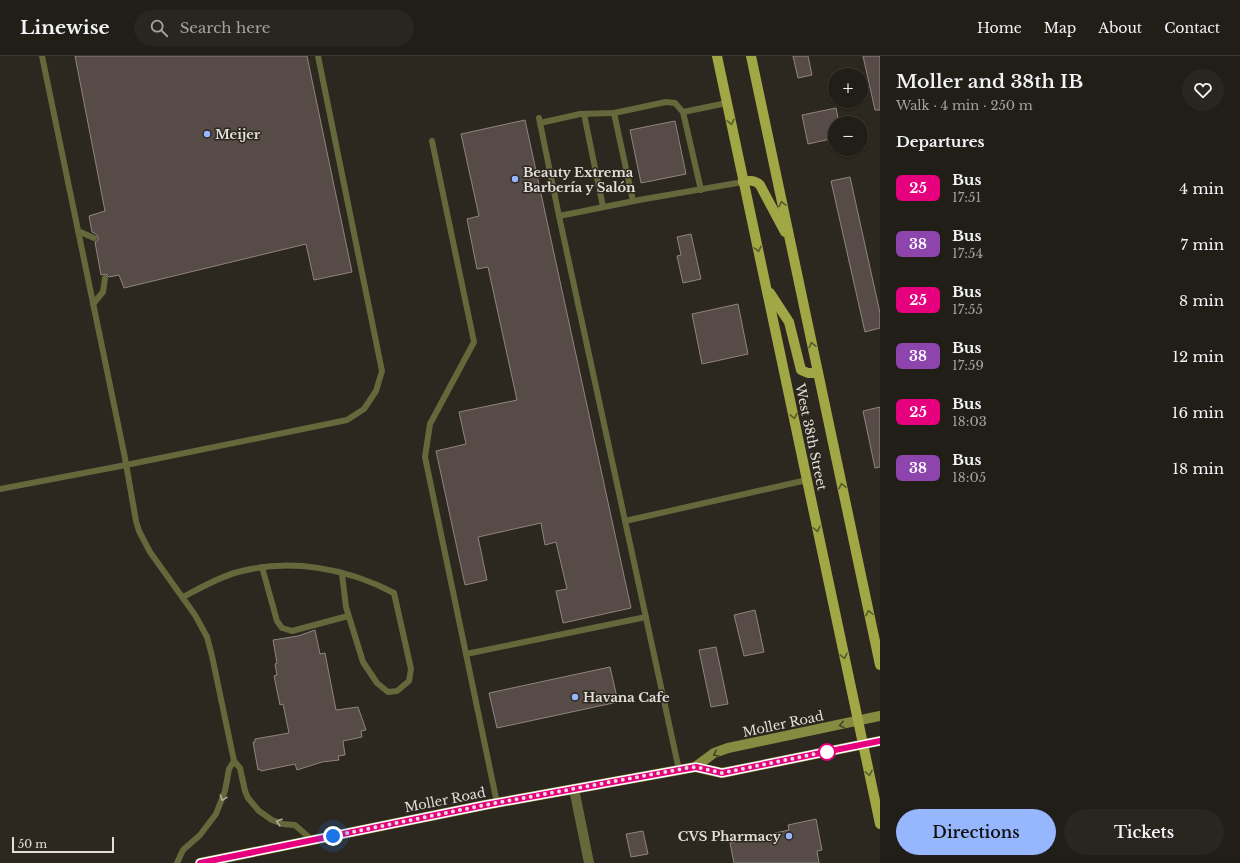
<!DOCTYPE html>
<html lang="en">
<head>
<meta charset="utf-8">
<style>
  :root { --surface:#211d17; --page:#292620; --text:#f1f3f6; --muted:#a2a2a1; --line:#3e3b36; --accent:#96b6fd }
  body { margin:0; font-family:"Libre Baskerville",serif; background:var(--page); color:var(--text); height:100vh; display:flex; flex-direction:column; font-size:15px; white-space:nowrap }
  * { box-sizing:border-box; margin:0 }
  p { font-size:13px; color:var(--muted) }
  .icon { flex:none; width:22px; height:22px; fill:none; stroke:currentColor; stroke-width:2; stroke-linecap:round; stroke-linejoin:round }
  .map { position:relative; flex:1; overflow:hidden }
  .side { display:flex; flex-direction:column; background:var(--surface); width:360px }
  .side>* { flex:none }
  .badge { padding:0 8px; border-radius:6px; font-size:14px; line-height:26px }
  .buttons { position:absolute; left:828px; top:12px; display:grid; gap:8px }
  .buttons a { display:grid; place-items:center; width:40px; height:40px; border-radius:50%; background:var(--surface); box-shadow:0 1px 3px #0004,0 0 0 1px var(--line); font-size:20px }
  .scale { position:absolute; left:12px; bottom:10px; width:102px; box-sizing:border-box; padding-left:4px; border:2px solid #e2ded9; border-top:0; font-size:11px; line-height:14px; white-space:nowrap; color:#e2ded9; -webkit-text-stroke:3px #2c271f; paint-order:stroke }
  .you { position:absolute; width:20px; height:20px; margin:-10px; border:3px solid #fff; border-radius:50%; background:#1a73e8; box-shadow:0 0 0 6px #1a73e833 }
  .map>.badge { position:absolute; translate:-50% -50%; box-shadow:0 0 0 2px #fff }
  h2 { padding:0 16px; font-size:15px; line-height:36px }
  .round { display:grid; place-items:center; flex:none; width:42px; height:42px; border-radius:21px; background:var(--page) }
  .head { display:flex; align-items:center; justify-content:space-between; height:68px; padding:0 16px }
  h1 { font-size:19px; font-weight:600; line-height:30px }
  .primary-button { display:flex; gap:8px; margin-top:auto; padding:8px 16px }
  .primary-button a { flex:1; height:46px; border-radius:24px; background:var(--accent); color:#111; font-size:16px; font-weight:600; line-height:46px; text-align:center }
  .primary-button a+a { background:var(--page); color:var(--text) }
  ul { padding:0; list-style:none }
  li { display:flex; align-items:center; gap:12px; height:56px; padding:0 16px }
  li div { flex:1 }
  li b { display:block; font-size:15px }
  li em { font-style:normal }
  li .badge { min-width:44px; font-weight:700; text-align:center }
  header { display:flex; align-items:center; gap:24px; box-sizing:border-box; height:56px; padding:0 20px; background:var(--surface); border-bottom:1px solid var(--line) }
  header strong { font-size:19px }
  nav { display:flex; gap:22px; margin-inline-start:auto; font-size:14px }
  .search { width:280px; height:36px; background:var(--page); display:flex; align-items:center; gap:10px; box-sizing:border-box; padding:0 14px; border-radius:22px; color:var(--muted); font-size:15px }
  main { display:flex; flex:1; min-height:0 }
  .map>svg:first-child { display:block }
  .building { fill:#564b47; stroke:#908480 }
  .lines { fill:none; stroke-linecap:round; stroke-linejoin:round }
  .service { stroke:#64683b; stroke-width:6 }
  .minor { stroke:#64683b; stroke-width:10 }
  .secondary { stroke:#868b41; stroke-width:10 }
  .primary { stroke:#a0a744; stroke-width:10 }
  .oneway { stroke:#5a5a2e }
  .oneway2 { stroke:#474529 }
  .oneway3 { stroke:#b0af9a }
  .line-casing { stroke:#fff; stroke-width:9 }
  .line { stroke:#e6007e; stroke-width:6 }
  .walk { stroke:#e2ded9; stroke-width:4; stroke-dasharray:0 7.2 }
  .poi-dot { fill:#96b6fd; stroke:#2c271f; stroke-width:1.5 }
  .stop-dot { fill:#fff; stroke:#e6007e; stroke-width:2 }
  .labels { text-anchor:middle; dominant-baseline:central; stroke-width:3; stroke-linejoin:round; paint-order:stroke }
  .poi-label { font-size:13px; font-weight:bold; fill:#e2ded9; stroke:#2c271f; text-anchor:start }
  .street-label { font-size:13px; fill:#e2ded9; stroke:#2c271f }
</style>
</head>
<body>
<header>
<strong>Linewise</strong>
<div class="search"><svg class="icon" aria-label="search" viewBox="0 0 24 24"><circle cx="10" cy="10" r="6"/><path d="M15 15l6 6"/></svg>Search here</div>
<nav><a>Home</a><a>Map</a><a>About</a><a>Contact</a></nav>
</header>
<main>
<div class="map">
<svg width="880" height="807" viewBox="0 0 880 807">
  <rect width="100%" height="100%" fill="#2c271f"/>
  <!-- building -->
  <g class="building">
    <path d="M75,0H307L352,216L314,224L306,188L124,232L119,219L109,221L106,218L101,219L95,186L98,184V181L96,178L92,176L89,160L105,155Z"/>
    <path d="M793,0H808L812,19L798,22Z"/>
    <path d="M863,0H880V54H875Z"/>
    <path d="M836,52L839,67H835V82L808,88L802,59Z"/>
    <path d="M525,64L631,552L563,567L556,535L567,533L556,486L545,489L541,467L478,481L487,524L465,529L436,395L466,388L459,356L517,344L488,211L477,213L467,163L479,160L461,78Z"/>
    <path d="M675,65L686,118L641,127L630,74Z"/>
    <path d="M850,121L880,257V272L865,276L831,125Z"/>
    <path d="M691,178L701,223L683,227L677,200L681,199L677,181Z"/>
    <path d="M738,248L748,298L702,308L692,258Z"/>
    <path d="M880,351V411L875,412L863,355Z"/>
    <path d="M755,554L764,596L744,600L734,559Z"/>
    <path d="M315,574L320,598L325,597L336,654L358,651L366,674L361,675L362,681L343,685L345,699L338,700L339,704L322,706L297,714L295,708L261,715L260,713L258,714L253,686H255V683L289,677L283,648L280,649L274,620L277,619L275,608L277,607L273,584L298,580Z"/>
    <path d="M716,591L728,648L711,651L699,594Z"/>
    <path d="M610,611L618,646L497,672L489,637Z"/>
    <path d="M816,763L822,794L817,795L819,807H734L730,787L789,774L788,769Z"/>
    <path d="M643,775L648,798L631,801L626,778Z"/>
  </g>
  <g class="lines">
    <!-- service -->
    <g class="service">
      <path d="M42,0L125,402L136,465L139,475L150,496L195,559L207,581L212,600L234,705L240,712L245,735L248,742L259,755L272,764L283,768L295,769L312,784"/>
      <path d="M614,57L633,145"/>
      <path d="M584,58L603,151"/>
      <path d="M539,62L559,160L679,714"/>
      <path d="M540,67L580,58L614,57L666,46L675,47L683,56"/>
      <path d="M432,85L474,286L430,368L425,401L497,747"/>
      <path d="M701,134L683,56L727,47"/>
      <path d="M559,160L639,144L743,126"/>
      <path d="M78,175L94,182"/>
      <path d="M93,248L103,236L105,222"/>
      <path d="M0,433L126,409L347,364L364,353L376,335L382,315L318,0"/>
      <path d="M625,465L807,424"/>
      <path d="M262,511L277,565L282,572L292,575L348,560"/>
      <path d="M183,541C200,532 219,521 238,516C290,502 347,512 394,537L411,613L409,625L397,635L388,636L377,627L363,606L346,551L342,518"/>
      <path d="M466,598L646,561"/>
      <path d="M177,807L183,794L200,779L216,758L225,735L229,713L234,705"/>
    </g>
    <!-- minor -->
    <path class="minor" d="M574,733L589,807"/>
    <!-- secondary -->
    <g class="secondary">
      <path d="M695,711L714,697L728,692L880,660"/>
      <path d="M200,807L485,749L679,714L695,711L722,717L880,685"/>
    </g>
    <!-- primary -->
    <g class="primary">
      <path d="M717,0L880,768"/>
      <path d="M751,0L880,609"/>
      <path d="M743,126C750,124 755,124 760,129L785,176"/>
      <path d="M770,237L789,266L801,314L808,317H818"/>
    </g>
  </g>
  <!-- one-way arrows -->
  <defs><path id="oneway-chevron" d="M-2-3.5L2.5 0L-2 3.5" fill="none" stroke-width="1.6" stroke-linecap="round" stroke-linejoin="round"/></defs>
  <g class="oneway">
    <use href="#oneway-chevron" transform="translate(731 66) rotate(78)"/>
    <use href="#oneway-chevron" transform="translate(782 148) rotate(-102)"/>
    <use href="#oneway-chevron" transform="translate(758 193) rotate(78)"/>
    <use href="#oneway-chevron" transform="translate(812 289) rotate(-103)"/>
    <use href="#oneway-chevron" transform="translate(794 360) rotate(78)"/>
    <use href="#oneway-chevron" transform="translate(842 430) rotate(-102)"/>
    <use href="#oneway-chevron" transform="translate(817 473) rotate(78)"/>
    <use href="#oneway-chevron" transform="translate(869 557) rotate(-102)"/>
    <use href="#oneway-chevron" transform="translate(844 600) rotate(78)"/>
    <use href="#oneway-chevron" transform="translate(869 717) rotate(78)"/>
  </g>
  <g class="oneway2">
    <use href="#oneway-chevron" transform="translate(842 669) rotate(168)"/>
    <use href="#oneway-chevron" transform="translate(716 698) rotate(154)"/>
  </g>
  <g class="oneway3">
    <use href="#oneway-chevron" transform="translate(223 742) rotate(110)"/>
    <use href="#oneway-chevron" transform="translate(279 766) rotate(-164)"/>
  </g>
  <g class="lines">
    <!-- line casing -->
    <g class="line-casing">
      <path id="line" d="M200,807L485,749L679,714L696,711L722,717L880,685"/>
    </g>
    <!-- line -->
    <use href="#line" class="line"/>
    <!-- walk -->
    <path class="walk" d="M333,780L485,749L687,712L696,711L722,717L830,695L827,696"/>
  </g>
  <!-- markers -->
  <g class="poi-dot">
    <circle cx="207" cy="78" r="4"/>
    <circle cx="515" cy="123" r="4"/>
    <circle cx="575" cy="641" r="4"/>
    <circle cx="789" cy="780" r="4"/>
  </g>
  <circle class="stop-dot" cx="827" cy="696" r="8"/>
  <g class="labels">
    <!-- poi labels -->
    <g class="poi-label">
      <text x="215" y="78">Meijer</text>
      <text x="523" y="116">Beauty Extrema<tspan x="523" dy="15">Barbería y Salón</tspan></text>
      <text x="583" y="641">Havana Cafe</text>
      <text x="781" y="780" text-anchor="end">CVS Pharmacy</text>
    </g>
    <!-- street labels -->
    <g class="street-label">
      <text transform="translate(811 381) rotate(78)">West 38th Street</text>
      <text transform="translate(783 668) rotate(-12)">Moller Road</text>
      <text transform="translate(445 744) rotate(-11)">Moller Road</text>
    </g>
  </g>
</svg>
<div class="buttons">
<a>+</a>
<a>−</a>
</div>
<div class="scale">50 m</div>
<div class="you" style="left:333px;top:780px"></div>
</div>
<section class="side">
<div class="head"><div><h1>Moller and 38th IB</h1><p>Walk · 4 min · 250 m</p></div><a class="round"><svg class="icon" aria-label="heart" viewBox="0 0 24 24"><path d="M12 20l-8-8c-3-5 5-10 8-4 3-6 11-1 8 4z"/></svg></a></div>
<h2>Departures</h2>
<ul>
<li><span class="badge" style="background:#e6007e;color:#fff">25</span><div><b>Bus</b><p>17:51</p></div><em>4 min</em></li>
<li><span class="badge" style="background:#8e44ad;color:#fff">38</span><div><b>Bus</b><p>17:54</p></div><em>7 min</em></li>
<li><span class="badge" style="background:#e6007e;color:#fff">25</span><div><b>Bus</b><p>17:55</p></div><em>8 min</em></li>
<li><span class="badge" style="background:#8e44ad;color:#fff">38</span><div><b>Bus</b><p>17:59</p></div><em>12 min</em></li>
<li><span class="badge" style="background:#e6007e;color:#fff">25</span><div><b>Bus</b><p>18:03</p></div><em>16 min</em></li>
<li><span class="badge" style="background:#8e44ad;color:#fff">38</span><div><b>Bus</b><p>18:05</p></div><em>18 min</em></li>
</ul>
<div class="primary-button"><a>Directions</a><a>Tickets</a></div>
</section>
</main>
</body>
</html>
